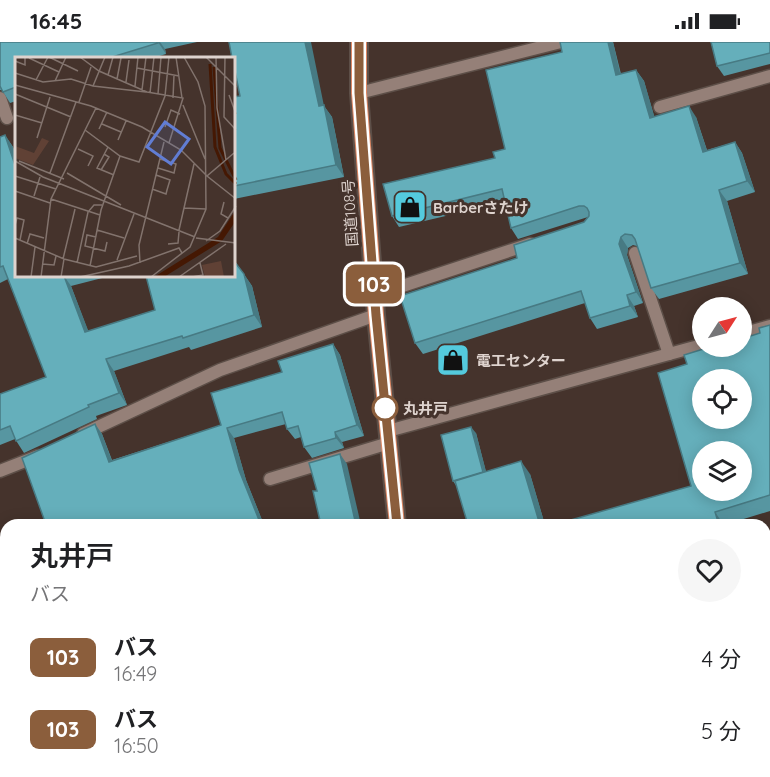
<!DOCTYPE html>
<html lang="ja">
<head>
<meta charset="utf-8">
<style>
  :root { --surface:#fff; --page:#f6f6f6; --text:#202124; --muted:#757577 }
  body { margin:0; font-family:Quicksand,"Noto Sans JP",sans-serif; background:var(--page); color:var(--text); height:100vh; display:flex; flex-direction:column; font-size:22px; white-space:nowrap }
  * { box-sizing:border-box; margin:0 }
  p { font-size:20px; color:var(--muted) }
  .icon { flex:none; width:33px; height:33px; fill:none; stroke:currentColor; stroke-width:2; stroke-linecap:round; stroke-linejoin:round }
  .map { position:relative; flex:1; overflow:hidden }
  .side { position:absolute; left:0px; top:477px; width:771px; height:258px; display:flex; flex-direction:column; background:var(--surface); border-radius:18px 18px 0 0; box-shadow:0 3px 15px #0003 }
  .side>* { flex:none }
  .badge { padding:0 12px; border-radius:9px; font-size:21px; line-height:39px }
  .needle { width:39px; rotate:54deg }
  .tools { position:absolute; left:692px; top:255px; display:grid; gap:12px }
  .tools a { display:grid; place-items:center; width:60px; height:60px; border-radius:50%; background:var(--surface); box-shadow:0 3px 15px #0003; font-size:30px }
  .map>.badge { position:absolute; translate:-50% -50%; box-shadow:0 0 0 3px #fff }
  .round { display:grid; place-items:center; flex:none; width:63px; height:63px; border-radius:32px; background:var(--page) }
  .headline { display:flex; align-items:center; justify-content:space-between; height:102px; padding:0 30px }
  h1 { font-size:28px; font-weight:600; line-height:45px }
  ul { padding:0; list-style:none }
  li { display:flex; align-items:center; gap:18px; height:72px; padding:0 30px }
  li div { flex:1 }
  li b { display:block; font-size:22px }
  li em { font-style:normal }
  li .badge { min-width:66px; font-weight:700; text-align:center }
  .status { display:flex; justify-content:space-between; align-items:center; height:42px; padding:0 30px; background:var(--surface); direction:ltr }
  .status svg { height:16px; fill:currentColor }
  .map>svg:first-child { display:block }
  .lines { fill:none; stroke-linecap:round; stroke-linejoin:round }
  .service-casing { stroke:#5d4f48; stroke-width:15 }
  .minor-casing { stroke:#5d4f48; stroke-width:15 }
  .trunk-casing { stroke:#5d4f48; stroke-width:20 }
  .service { stroke:#958078; stroke-width:12 }
  .minor { stroke:#958078; stroke-width:12 }
  .trunk { stroke:#dd8662; stroke-width:16 }
  .wall { fill:#5796a1 }
  .shaded-wall { fill:#477a83 }
  .building { fill:#65afbb; stroke:#477a83; stroke-width:1.5; fill-rule:evenodd }
  .line-casing { stroke:#fff; stroke-width:14 }
  .line { stroke:#8b5e3c; stroke-width:9 }
  .stop-dot { fill:#fff; stroke:#8b5e3c; stroke-width:3 }
  .labels { text-anchor:middle; dominant-baseline:central; stroke-width:6; stroke-linejoin:round; paint-order:stroke }
  .poi-label { font-size:15px; font-weight:bold; fill:#ded3ce; stroke:#45332c; text-anchor:start }
  .street-label { font-size:15px; fill:#ded3ce; stroke:#45332c }
  .stop-label { font-size:15px; font-weight:bold; fill:#ded3ce; stroke:#45332c; text-anchor:start }
  .inset-river { fill:none; stroke:#451803; stroke-width:3 }
  .inset-road { fill:none; stroke:#82736d; stroke-width:1.5 }
  .view { fill:#617dd4; fill-opacity:0.15; stroke:#617dd4; stroke-width:3 }
  .inset-edge { fill:none; stroke:#ded3ce; stroke-width:3 }
</style>
</head>
<body>
<div class="status"><b>16:45</b><svg viewBox="0 0 49 12"><path d="M0 12V9h3v3zM5 12V6h3v6zM10 12V3h3v9zM15 12V0h3v12zM26 1h20v11H26zM47 4h2v5h-2z"/></svg></div>
<div class="map">
<svg width="770" height="735" viewBox="0 0 770 735">
  <rect width="100%" height="100%" fill="#45332c"/>
  <g class="lines">
    <!-- service casing -->
    <g class="service-casing">
      <g id="service">
        <path d="M359,51L561,0"/>
        <path d="M0,56L7,76"/>
        <path d="M635,211L669,312"/>
        <path d="M375,253L530,202"/>
        <path d="M270,437L389,401"/>
        <path d="M669,729L747,735"/>
      </g>
    </g>
    <!-- minor casing -->
    <g class="minor-casing">
      <g id="minor">
        <path d="M660,65L770,34"/>
        <path d="M741,292L770,284"/>
        <path d="M388,389L702,303"/>
        <path d="M83,392L220,328L376,273"/>
        <path d="M0,429L38,414"/>
        <path d="M0,609L6,626"/>
        <path d="M44,729L46,735"/>
      </g>
    </g>
    <!-- trunk casing -->
    <g class="trunk-casing">
      <g id="trunk">
        <path d="M359,0V51L376,273L397,483"/>
        <path d="M422,735V729"/>
      </g>
    </g>
    <!-- service -->
    <use href="#service" class="service"/>
    <!-- minor -->
    <use href="#minor" class="minor"/>
    <!-- trunk -->
    <use href="#trunk" class="trunk"/>
  </g>
  <!-- wall -->
  <g class="wall">
    <path d="M0,0H197L165,7L166,12L153,16H16V59L10,61L2,48H0Z"/>
    <path d="M560,0H613L621,32L636,28L644,39L654,74L696,75L707,108L735,100L742,111L755,150L727,159L748,232L659,257L651,246L637,204L633,203L628,206L627,213L643,261L634,264L638,275L597,287L590,276L585,261L423,312L415,301L517,216L584,180L588,175L518,197L511,186L505,160L399,185L392,174L495,116L505,107L562,10Z"/>
    <path d="M770,0V22L724,34L717,24Z"/>
    <path d="M234,55L324,64L332,75L344,135L234,157Z"/>
    <path d="M5,93L13,105L16,114V234H110L71,244L88,289L155,268L234,218L252,244L262,285L191,308L189,305L114,329L127,363L96,374L97,377L24,411L15,397L0,403V352L46,335L8,237L0,241V95Z"/>
    <path d="M770,283V469L724,483H468L457,445L453,439L476,391L486,430L530,432L545,483H554L691,444L687,322L760,291Z"/>
    <path d="M333,302L340,313L364,394L342,400L344,406L312,416L304,405L301,395L295,397L287,387L286,382L234,396L246,438L264,483H29L44,477L95,382L102,392L112,418L221,383L282,330Z"/>
    <path d="M770,516V707L765,708V517Z"/>
    <path d="M83,729H150L152,735H85Z"/>
  </g>
  <!-- shaded-wall -->
  <g class="shaded-wall">
    <path d="M158,0H160L165,7L166,12Z"/>
    <path d="M305,0H311L324,64L332,75L344,135L336,123L319,64Z"/>
    <path d="M608,0H613L623,44L616,33Z"/>
    <path d="M636,28L644,39L658,87L650,76Z"/>
    <path d="M689,64L696,75L711,121L703,110Z"/>
    <path d="M5,93L13,105L16,114V126Z"/>
    <path d="M735,100L742,111L755,150L747,139Z"/>
    <path d="M719,148L727,159L748,232L740,221Z"/>
    <path d="M621,195L628,206L627,213L643,261L636,250L619,202Z"/>
    <path d="M244,232L252,244L262,285L254,273Z"/>
    <path d="M64,234L71,244L93,301L85,290Z"/>
    <path d="M627,253L634,264L638,275L630,264Z"/>
    <path d="M333,302L340,313L364,394L357,383Z"/>
    <path d="M106,317L114,329L127,363L119,351Z"/>
    <path d="M95,382L102,392L116,430L109,420Z"/>
    <path d="M471,385L476,391L488,437L484,431Z"/>
    <path d="M227,386L234,396L246,438L264,483H261L239,428Z"/>
    <path d="M335,390L342,400L344,406L336,396Z"/>
    <path d="M340,412L347,422L361,483H356Z"/>
    <path d="M521,419L530,432L545,483H540Z"/>
    <path d="M715,470L724,483H719Z"/>
    <path d="M765,567L770,575V604L765,579Z"/>
    <path d="M0,670L6,687L0,680Z"/>
    <path d="M22,729H25L28,735H24Z"/>
    <path d="M146,729H150L152,735H148Z"/>
    <path d="M529,729H534L537,735H529Z"/>
  </g>
  <!-- building -->
  <g class="building">
    <path d="M0,0H158V1L109,16H16V45L3,50L0,44Z"/>
    <path d="M229,0H305L319,64L324,63L336,123L234,144V55L240,54L234,24V16H232Z"/>
    <path d="M560,0H608L616,33L636,28L650,76L689,64L703,110L735,100L747,139L719,148L740,221L651,246L635,197L632,193L625,192L621,195L619,202L636,250L627,253L630,264L590,276L581,249L415,301L400,254L517,216L514,203L584,180L589,174V170L587,166L584,164H579L511,186L502,147L392,174L383,142L495,116L493,110L505,107L486,28L562,10Z"/>
    <path d="M711,0H770V11L717,24Z"/>
    <path d="M5,93L16,126V234H64L85,290L155,268L146,234H234V219L244,232L254,273L183,296L182,294L106,317L119,351L88,363L89,365L16,399L10,384L0,388V352L46,335L3,224L0,225V95Z"/>
    <path d="M770,283V453L715,470L719,483H544L553,481V483L691,444L658,331L687,322L684,313L713,304H741V297L760,291L759,286ZM702,338H741V376H702ZM702,410H741V448H702Z"/>
    <path d="M333,302L357,383L335,390L336,396L304,405L298,384L287,387L282,370L227,386L239,428L261,483H29L44,477L22,416L95,382L109,420L221,383L211,351L282,330L278,319Z"/>
    <path d="M471,385L483,430L453,439L441,393Z"/>
    <path d="M340,412L356,483H321L313,449H317L309,421Z"/>
    <path d="M521,419L540,483H468L455,439Z"/>
    <path d="M770,516V561L765,562V517Z"/>
    <path d="M765,579L770,604V692L765,693Z"/>
    <path d="M4,679L6,685V729H22L24,735H0V680Z"/>
    <path d="M83,729H146L148,735H99L98,731L85,735Z"/>
    <rect x="476" y="729" width="53" height="6"/>
    <path d="M760,731L770,733V735H759Z"/>
  </g>
  <g class="lines">
    <!-- line casing -->
    <g class="line-casing">
      <path id="line" d="M359,0V51L376,273L397,483"/>
    </g>
    <!-- line -->
    <use href="#line" class="line"/>
  </g>
  <!-- icons -->
  <defs>
    <g id="shop-square" transform="scale(1.725)"><rect x="-9" y="-9" width="18" height="18" rx="4" fill="#54cadd" stroke="#45332c"/><path d="M-5-2.5h2.3a2.7 3.5 0 0 1 5.4 0H5L5.5 6h-11ZM-1.5-2.5h3a1.5 2.3 0 0 0-3 0Z" fill="#111"/></g>
  </defs>
  <g fill-rule="evenodd">
    <use href="#shop-square" x="410" y="165"/>
    <use href="#shop-square" x="453" y="318"/>
  </g>
  <!-- markers -->
  <circle class="stop-dot" cx="385" cy="366" r="12"/>
  <g class="labels">
    <!-- poi labels -->
    <g class="poi-label">
      <text x="433" y="165">Barberさたけ</text>
      <text x="476" y="318">電工センター</text>
    </g>
    <!-- street labels -->
    <g class="street-label">
      <text transform="translate(350 171) rotate(-94)">国道108号</text>
    </g>
    <!-- stop labels -->
    <g class="stop-label">
      <text x="403" y="366">丸井戸</text>
    </g>
  </g>
  <!-- overview -->
  <g transform="translate(15 15)">
    <rect width="220" height="220" fill="#45332c"/>
    <path d="M27,81L34,84L18,108L0,101V89L19,96ZM206,204L209,220H190L187,208Z" fill="#604135"/>
    <path d="M220,154V165L207,184L149,220H139L203,180Z" fill="#451803"/>
    <path class="inset-river" d="M195,7L200,90L211,117L221,127M199,10L205,91L221,123"/>
    <path class="inset-road" d="M34,0L63,14M65,0L84,14L132,35L168,41L154,86M161,0L167,41M191,0L221,30M201,0L202,51L211,103M210,0L209,60L221,73M14,1L44,15M0,4L10,8V0M122,11L164,19M0,16L28,25L56,22L78,29L131,35M93,18L98,0M102,22L106,1M21,23L33,0M40,24L51,0M111,25L114,3M0,28L76,49L127,70L166,93L192,119M78,29L90,0M120,29L123,0M127,33L131,0M135,36L139,0M0,37L56,60M143,37L146,0M214,38L221,57M158,41L159,18M64,45L76,10M168,48L190,102M0,58L27,66M87,67L106,75M150,70L156,53L165,57M84,72L92,55M70,73L105,99L124,105L150,39L154,0M22,81L35,40M103,83L111,64M93,90L82,111L99,118M63,92L78,99L73,109M219,96L192,119L221,142M0,104L28,120L180,180M4,104L49,122M143,111L159,116L161,107L145,102M86,113L94,100L89,97M35,116L61,45M52,116L106,148M0,119L41,132M137,132L151,137L152,133L155,123L141,118M0,134L35,146M19,139L25,120M36,142L85,158M209,145L206,157L213,161M169,151L191,152M0,168L2,161L9,163L5,183M82,173L109,181M164,173L179,107M81,180L72,178L70,189L90,194L92,185M0,181L49,202L81,210L122,199M181,181L221,186M191,184L205,174L221,149M12,187L15,177L29,181M153,187L163,186L164,175M48,202L60,152M102,203L119,157M62,206L73,155L79,148H87M125,206L124,188L149,85M27,207L39,208L41,199M75,209L86,153L105,99M16,220L20,190M26,220L36,142L81,51M46,220L49,202M65,220L114,209L164,191L167,196M136,220L175,190L191,152L190,49L183,25L169,0M164,220L211,187M177,220L188,218L185,206"/>
    <path class="view" d="M150,65L174,82L156,107L132,90Z"/>
    <rect width="220" height="220" class="inset-edge"/>
  </g>
</svg>
<div class="tools">
<a><svg class="needle" viewBox="-14 -14 28 28"><path d="M0-13l5 13h-10z" fill="#e53935"/><path d="M0 13l5-13h-10z" fill="#757577"/></svg></a>
<a><svg class="icon" aria-label="locate" viewBox="0 0 24 24"><circle cx="12" cy="12" r="6"/><path d="M12 2v4M12 18v4M2 12h4M18 12h4"/></svg></a>
<a><svg class="icon" aria-label="layers" viewBox="0 0 24 24"><path d="M12 4l9 5-9 5-9-5zM3 14l9 5 9-5"/></svg></a>
</div>
<b class="badge" style="left:374px;top:242px;background:#8b5e3c;color:#fff">103</b>
<section class="side">
<div class="headline"><div><h1>丸井戸</h1><p>バス</p></div><a class="round"><svg class="icon" aria-label="heart" viewBox="0 0 24 24"><path d="M12 20l-8-8c-3-5 5-10 8-4 3-6 11-1 8 4z"/></svg></a></div>
<ul>
<li><span class="badge" style="background:#8b5e3c;color:#fff">103</span><div><b>バス</b><p>16:49</p></div><em>4 分</em></li>
<li><span class="badge" style="background:#8b5e3c;color:#fff">103</span><div><b>バス</b><p>16:50</p></div><em>5 分</em></li>
</ul>
</section>
</div>
</body>
</html>
